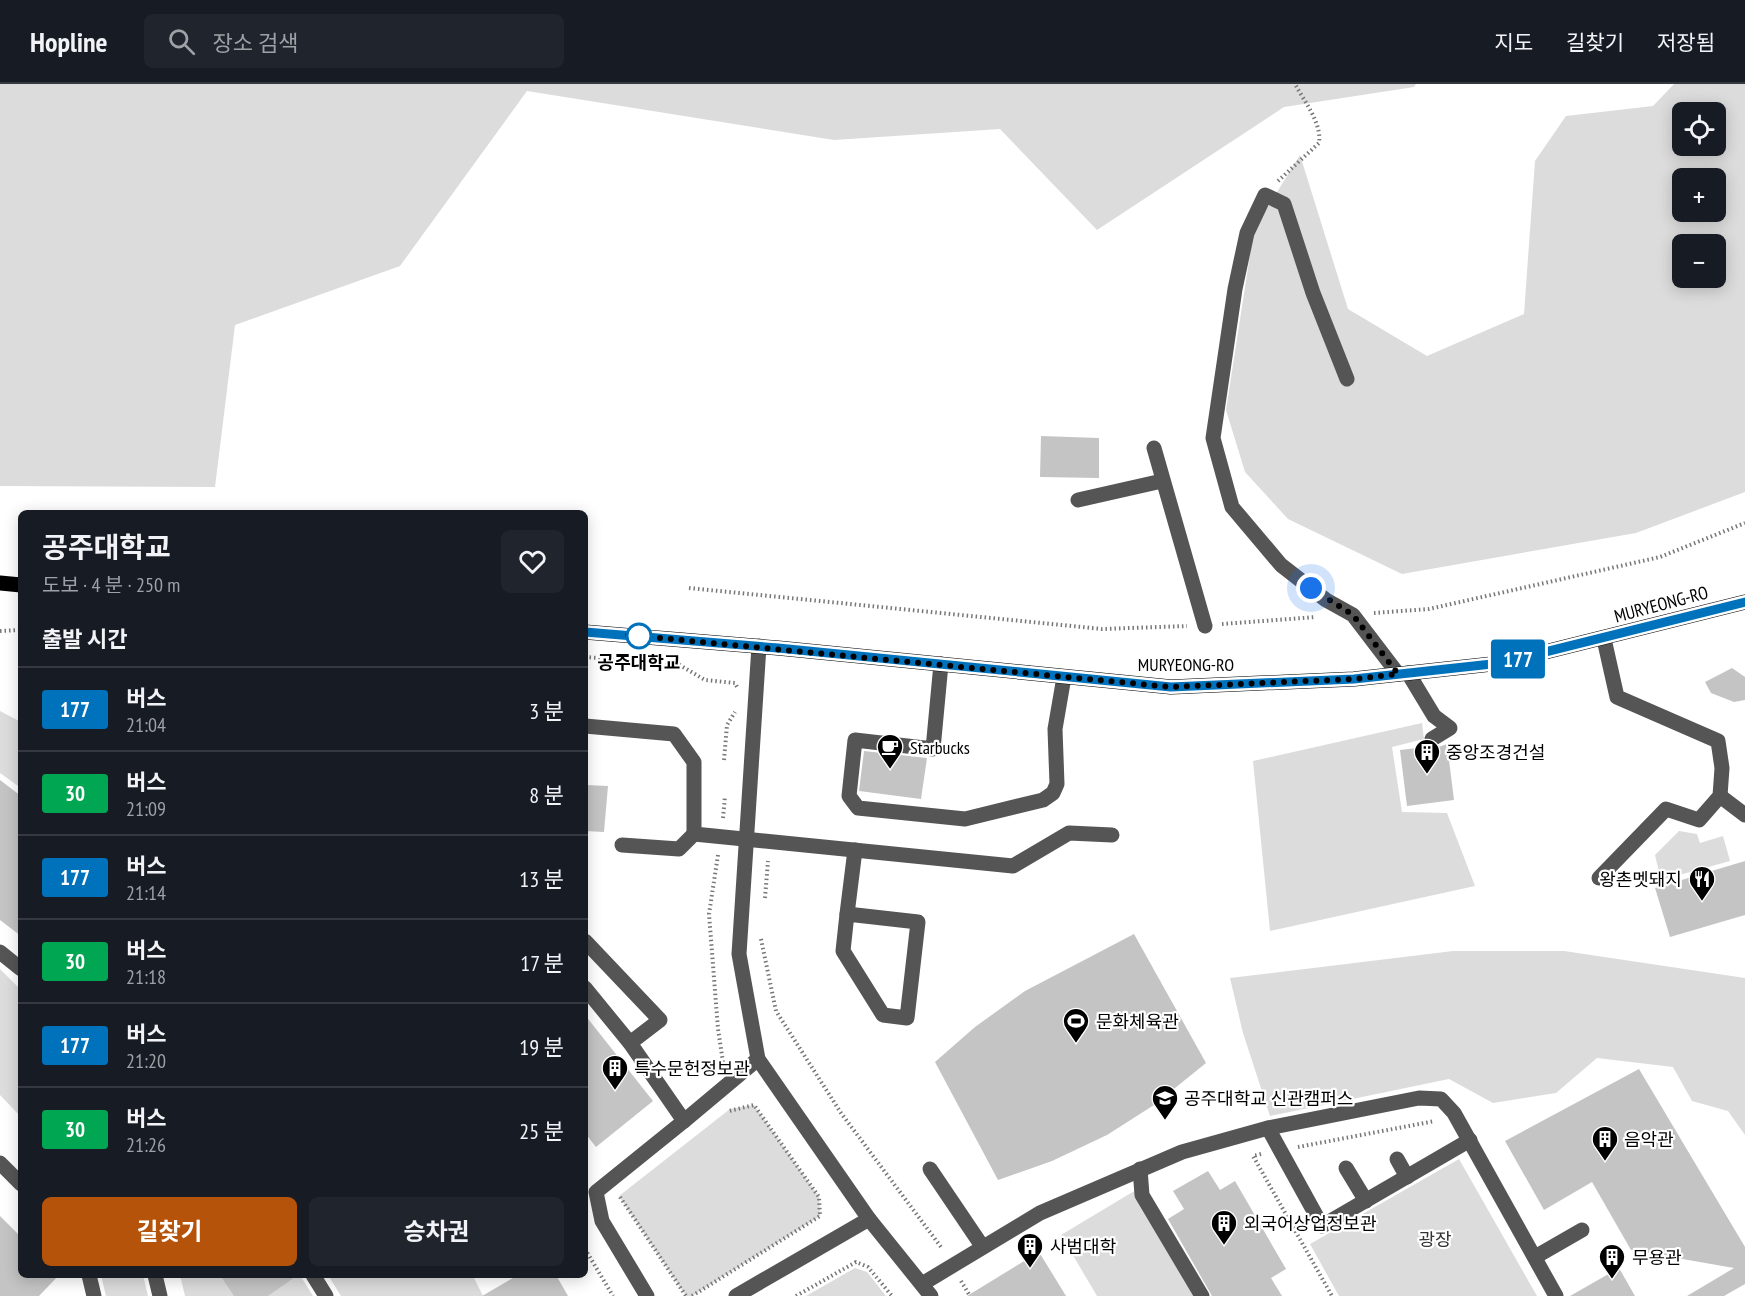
<!DOCTYPE html>
<html lang="ko">
<head>
<meta charset="utf-8">
<style>
  :root { --surface:#171b24; --page:#20242c; --text:#f1f3f6; --muted:#9ea1a6; --line:#363941; --accent:#b45309 }
  body { margin:0; font-family:"PT Sans Narrow","Noto Sans KR",sans-serif; background:var(--page); color:var(--text); height:100vh; display:flex; flex-direction:column; font-size:22px; white-space:nowrap }
  * { box-sizing:border-box; margin:0 }
  p { font-size:20px; color:var(--muted) }
  .icon { flex:none; width:33px; height:33px; fill:none; stroke:currentColor; stroke-width:2; stroke-linecap:round; stroke-linejoin:round }
  .map { position:relative; flex:1; overflow:hidden }
  .drawer { position:absolute; left:18px; top:426px; width:570px; height:768px; display:flex; flex-direction:column; background:var(--surface); border-radius:9px; box-shadow:0 3px 15px #0003 }
  .drawer>* { flex:none }
  .badge { padding:0 12px; border-radius:4px; font-size:21px; line-height:39px }
  .tools { position:absolute; left:1672px; top:18px; display:grid; gap:12px }
  .tools a { display:grid; place-items:center; width:54px; height:54px; border-radius:9px; background:var(--surface); box-shadow:0 3px 15px #0003; font-size:30px }
  .you { position:absolute; width:30px; height:30px; margin:-15px; border:4px solid #fff; border-radius:50%; background:#1a73e8; box-shadow:0 0 0 9px #1a73e833 }
  .map>.badge { position:absolute; translate:-50% -50%; box-shadow:0 0 0 3px #fff }
  h2 { padding:0 24px; font-size:22px; line-height:54px }
  .round { display:grid; place-items:center; flex:none; width:63px; height:63px; border-radius:9px; background:var(--page) }
  .headline { display:flex; align-items:center; justify-content:space-between; height:102px; padding:0 24px }
  h1 { font-size:28px; font-weight:700; line-height:45px }
  .button { display:flex; gap:12px; margin-top:auto; padding:12px 24px }
  .button a { flex:1; height:69px; border-radius:9px; background:var(--accent); color:#fff; font-size:24px; font-weight:700; line-height:69px; text-align:center }
  .button a+a { background:var(--page); color:var(--text) }
  ul { padding:0; list-style:none }
  li { display:flex; align-items:center; gap:18px; height:84px; padding:0 24px; border-top:2px solid var(--line) }
  li div { flex:1 }
  li b { display:block; font-size:22px }
  li em { font-style:normal }
  li .badge { min-width:66px; font-weight:700; text-align:center }
  header { display:flex; align-items:center; gap:36px; box-sizing:border-box; height:84px; padding:0 30px; background:var(--surface); border-bottom:2px solid var(--line) }
  header strong { font-size:28px }
  nav { display:flex; gap:33px; margin-inline-start:auto; font-size:21px }
  .search { width:420px; height:54px; background:var(--page); display:flex; align-items:center; gap:15px; box-sizing:border-box; padding:0 21px; border-radius:9px; color:var(--muted); font-size:22px }
  .map>svg:first-child { display:block }
  .green { fill:#dcdcdc; fill-rule:evenodd }
  .building { fill:#c4c4c4 }
  .lines { fill:none; stroke-linecap:round; stroke-linejoin:round }
  .path { stroke:#777; stroke-width:4; stroke-dasharray:1.5 3; stroke-linecap:butt }
  .minor { stroke:#555; stroke-width:15 }
  .major { stroke:#000; stroke-width:15 }
  .line-casing { stroke:#fff; stroke-width:14 }
  .line { stroke:#0072bc; stroke-width:9 }
  .walk { stroke:#000; stroke-width:6; stroke-dasharray:0 10.8 }
  .stop-dot { fill:#fff; stroke:#0072bc; stroke-width:3 }
  .labels { text-anchor:middle; dominant-baseline:central; stroke-width:4.5; stroke-linejoin:round; paint-order:stroke }
  .street-label { font-size:18px; fill:#000; stroke:#fff }
  .stop-label { font-size:18px; font-weight:bold; fill:#000; stroke:#fff }
  .poi-label { font-size:18px; fill:#000; stroke:#fff; text-anchor:start }
  .park-label { font-size:18px; fill:#333; stroke:#fff }
</style>
</head>
<body>
<header>
<strong>Hopline</strong>
<div class="search"><svg class="icon" aria-label="search" viewBox="0 0 24 24"><circle cx="10" cy="10" r="6"/><path d="M15 15l6 6"/></svg>장소 검색</div>
<nav><a>지도</a><a>길찾기</a><a>저장됨</a></nav>
</header>
<div class="map">
<svg width="1745" height="1212" viewBox="0 0 1745 1212">
  <rect width="100%" height="100%" fill="#fff"/>
  <!-- green -->
  <g class="green">
    <path d="M0,0H1416L1414,3L1284,23L1097,146L1000,45L834,56L527,7L400,182L235,241L215,403L0,402Z"/>
    <path d="M1674,0H1745V408L1636,449L1402,490L1288,435L1245,388L1226,326L1254,145L1300,71L1348,225L1427,272L1524,230L1535,77L1566,32L1653,22ZM1683,28H1716V62H1683ZM1683,94H1716V128H1683ZM1683,160H1716V194H1683Z"/>
    <path d="M0,627L21,638V704L0,689Z"/>
    <path d="M1422,639L1424,655L1392,663L1402,728L1447,729L1475,802L1270,847L1253,677Z"/>
    <path d="M1679,747L1697,750L1700,759L1723,752L1730,777L1661,796L1655,771Z"/>
    <path d="M1453,867H1564L1745,894V1051L1728,1027L1692,1017L1673,983L1597,974L1556,1009L1493,1019L1449,995L1270,1032L1243,949L1230,894Z"/>
    <path d="M0,885L21,906V1033L0,1011Z"/>
    <path d="M754,1021L819,1113L820,1132L692,1212H686L619,1112L730,1025Z"/>
    <path d="M1459,1075L1537,1212H1339L1310,1160Z"/>
    <path d="M1136,1106L1198,1212H1097L1061,1151Z"/>
    <path d="M855,1184L867,1188L886,1212H806Z"/>
    <path d="M101,1191H143L148,1212H106Z"/>
    <path d="M180,1191H300L313,1212H185Z"/>
    <path d="M328,1191H478L474,1194L483,1212H341Z"/>
  </g>
  <!-- building -->
  <g class="building">
    <path d="M1041,352L1099,354V394L1040,393Z"/>
    <path d="M1732,584L1745,593V616L1734,618L1711,609L1705,598Z"/>
    <path d="M1447,660L1454,716L1407,722L1400,666L1426,663L1433,665Z"/>
    <path d="M864,667L927,674L921,715L859,707Z"/>
    <path d="M0,696L21,712V852L0,836Z"/>
    <path d="M585,701L608,702L604,748L585,747Z"/>
    <path d="M1745,777V831L1670,853L1655,804Z"/>
    <path d="M1134,850L1206,979L1154,1021L1107,1051L1052,1077L998,1096L935,978L975,943L1025,907Z"/>
    <path d="M585,931L653,1017L596,1063L585,1049Z"/>
    <path d="M1639,985L1745,1163V1200L1724,1212H1687L1734,1184L1631,1166L1592,1098L1544,1126L1505,1057Z"/>
    <path d="M1208,1087L1220,1106L1235,1097L1286,1185L1271,1194L1282,1212H1212L1168,1135L1184,1125L1173,1107Z"/>
    <path d="M0,1132L21,1153V1191H59L39,1212H0Z"/>
    <path d="M1039,1168L1066,1212H967Z"/>
    <path d="M1619,1184L1635,1212H1570Z"/>
    <path d="M220,1191H298L268,1212H234Z"/>
    <path d="M518,1191H556L568,1212H482Z"/>
  </g>
  <g class="lines">
    <!-- path -->
    <g class="path">
      <path d="M1278,97L1319,59C1322,39 1304,17 1295,0"/>
      <path d="M689,504L1102,545L1187,542"/>
      <path d="M1374,529L1429,525L1660,473L1745,439"/>
      <path d="M1222,540L1316,533"/>
      <path d="M0,547L21,546"/>
      <path d="M585,573L678,580L705,596L735,599L737,603"/>
      <path d="M724,676L727,641L735,628"/>
      <path d="M723,734L725,712"/>
      <path d="M718,771L709,830L718,945L723,978"/>
      <path d="M765,814L768,777"/>
      <path d="M761,855L776,927L841,1029L941,1163"/>
      <path d="M1298,1063L1435,1037"/>
      <path d="M1261,1070L1253,1072L1332,1212"/>
      <path d="M620,1113L686,1212"/>
      <path d="M585,1165L613,1212"/>
      <path d="M961,1197L970,1212"/>
      <path d="M692,1212L820,1132L819,1113L754,1021L729,1027"/>
      <path d="M796,1212L856,1178L868,1183L892,1212"/>
    </g>
    <!-- minor -->
    <g class="minor">
      <path d="M1347,295L1313,209L1284,120L1265,111L1247,149L1235,205L1213,354L1232,423L1281,481L1326,516L1353,531L1398,590"/>
      <path d="M1154,364L1205,542"/>
      <path d="M1078,416L1162,397"/>
      <path d="M759,562L739,870L758,975L869,1135L931,1212"/>
      <path d="M941,580L933,665L855,656L849,712L858,724L965,735L1043,716L1053,709L1057,700L1055,645L1064,593"/>
      <path d="M1408,589L1434,632L1450,644L1432,655"/>
      <path d="M585,642L674,650L694,678V750L1013,782L1069,749L1112,751"/>
      <path d="M1720,712L1745,731"/>
      <path d="M622,761L679,765L694,750"/>
      <path d="M1599,794L1666,725L1699,736L1720,712L1722,684L1718,657L1617,613L1604,555"/>
      <path d="M847,830L918,838L907,934L883,931L843,867Z"/>
      <path d="M847,830L855,766"/>
      <path d="M585,857L660,936L630,959"/>
      <path d="M0,868L21,885"/>
      <path d="M585,904L630,959L684,1037L758,975"/>
      <path d="M1268,1044L1322,1142L1470,1056"/>
      <path d="M1397,1075L1407,1093"/>
      <path d="M0,1079L21,1100"/>
      <path d="M1346,1084L1366,1117"/>
      <path d="M930,1085L982,1162"/>
      <path d="M1140,1085L1142,1111L1202,1212"/>
      <path d="M1535,1173L1582,1146"/>
      <path d="M89,1191L94,1212"/>
      <path d="M155,1191L160,1212"/>
      <path d="M313,1191L326,1212"/>
      <path d="M922,1200L1040,1129L1182,1068L1268,1044L1419,1014L1441,1015L1454,1029L1556,1212"/>
      <path d="M647,1212L602,1137L596,1108L684,1037"/>
      <path d="M736,1212L869,1135"/>
    </g>
    <!-- major -->
    <g class="major">
      <path d="M0,499L21,501"/>
      <path d="M585,548L778,564L1171,603L1354,595L1501,579L1745,518"/>
    </g>
  </g>
  <g class="lines">
    <!-- line casing -->
    <g class="line-casing">
      <path id="line" d="M585,548L778,564L1171,603L1354,595L1501,579L1745,518"/>
    </g>
    <!-- line -->
    <use href="#line" class="line"/>
    <!-- walk -->
    <path class="walk" d="M639,552L628,551L1171,603L1354,595L1398,590L1353,531L1311,504"/>
  </g>
  <!-- icons -->
  <defs>
    <g id="cafe-pin" transform="scale(1.35)"><path d="M0 17L-7.5 6A9.5 9.5 0 1 1 7.5 6Z" fill="#000" stroke="#fff"/><path d="M-5.5-4.5H6V0H3Q3 3.5 0 3.5H-2.5Q-5.5 3.5-5.5 0ZM3-3.2v2h1.7v-2ZM-6 4.5H4V6H-6Z" fill="#fff"/></g>
    <g id="building-pin" transform="scale(1.35)"><path d="M0 17L-7.5 6A9.5 9.5 0 1 1 7.5 6Z" fill="#000" stroke="#fff"/><path d="M-4-6H4V6H1V3H-1V6H-4ZM-2.5-4.3h1.7v1.8h-1.7ZM.8-4.3h1.7v1.8H.8ZM-2.5-1h1.7V.8h-1.7ZM.8-1h1.7V.8H.8Z" fill="#fff"/></g>
    <g id="restaurant-pin" transform="scale(1.35)"><path d="M0 17L-7.5 6A9.5 9.5 0 1 1 7.5 6Z" fill="#000" stroke="#fff"/><path d="M-5-6h1v4h1v-4h1v4h1v-4h1v5L-1.5 .5V6h-2V.5L-5-1ZM5-6V6H3V1.5H1.5Q1.5-4 5-6Z" fill="#fff"/></g>
    <g id="stadium-pin" transform="scale(1.35)"><path d="M0 17L-7.5 6A9.5 9.5 0 1 1 7.5 6Z" fill="#000" stroke="#fff"/><path d="M0-5a6.5 5 0 1 0 0 10a6.5 5 0 1 0 0-10ZM-3.5-1.8h7v3.6h-7Z" fill="#fff"/></g>
    <g id="university-pin" transform="scale(1.35)"><path d="M0 17L-7.5 6A9.5 9.5 0 1 1 7.5 6Z" fill="#000" stroke="#fff"/><path d="M0-5L7-2L0 1L-7-2ZM-4 1L0 2.5L4 1V4Q0 6-4 4Z" fill="#fff"/></g>
  </defs>
  <g fill-rule="evenodd">
    <use href="#cafe-pin" x="890" y="663"/>
    <use href="#building-pin" x="1427" y="668"/>
    <use href="#restaurant-pin" x="1702" y="795"/>
    <use href="#stadium-pin" x="1076" y="937"/>
    <use href="#building-pin" x="615" y="984"/>
    <use href="#university-pin" x="1165" y="1014"/>
    <use href="#building-pin" x="1605" y="1055"/>
    <use href="#building-pin" x="1224" y="1139"/>
    <use href="#building-pin" x="1030" y="1162"/>
    <use href="#building-pin" x="1612" y="1173"/>
  </g>
  <!-- markers -->
  <circle class="stop-dot" cx="639" cy="552" r="12"/>
  <g class="labels">
    <!-- street labels -->
    <g class="street-label">
      <text transform="translate(1661 520) rotate(-15)">MURYEONG-RO</text>
      <text x="1186" y="580">MURYEONG-RO</text>
    </g>
    <!-- stop labels -->
    <g class="stop-label">
      <text x="639" y="578">공주대학교</text>
    </g>
    <!-- poi labels -->
    <g class="poi-label">
      <text x="910" y="663">Starbucks</text>
      <text x="1446" y="668">중앙조경건설</text>
      <text x="1682" y="795" text-anchor="end">왕촌멧돼지</text>
      <text x="1096" y="937">문화체육관</text>
      <text x="634" y="984">특수문헌정보관</text>
      <text x="1184" y="1014">공주대학교 신관캠퍼스</text>
      <text x="1624" y="1055">음악관</text>
      <text x="1244" y="1139">외국어상업정보관</text>
      <text x="1050" y="1162">사범대학</text>
      <text x="1632" y="1173">무용관</text>
    </g>
    <!-- park labels -->
    <g class="park-label">
      <text x="1435" y="1155">광장</text>
    </g>
  </g>
</svg>
<div class="tools">
<a><svg class="icon" aria-label="locate" viewBox="0 0 24 24"><circle cx="12" cy="12" r="6"/><path d="M12 2v4M12 18v4M2 12h4M18 12h4"/></svg></a>
<a>+</a>
<a>−</a>
</div>
<div class="you" style="left:1311px;top:504px"></div>
<b class="badge" style="left:1518px;top:575px;background:#0072bc;color:#fff">177</b>
<section class="drawer">
<div class="headline"><div><h1>공주대학교</h1><p>도보 · 4 분 · 250 m</p></div><a class="round"><svg class="icon" aria-label="heart" viewBox="0 0 24 24"><path d="M12 20l-8-8c-3-5 5-10 8-4 3-6 11-1 8 4z"/></svg></a></div>
<h2>출발 시간</h2>
<ul>
<li><span class="badge" style="background:#0072bc;color:#fff">177</span><div><b>버스</b><p>21:04</p></div><em>3 분</em></li>
<li><span class="badge" style="background:#00a651;color:#fff">30</span><div><b>버스</b><p>21:09</p></div><em>8 분</em></li>
<li><span class="badge" style="background:#0072bc;color:#fff">177</span><div><b>버스</b><p>21:14</p></div><em>13 분</em></li>
<li><span class="badge" style="background:#00a651;color:#fff">30</span><div><b>버스</b><p>21:18</p></div><em>17 분</em></li>
<li><span class="badge" style="background:#0072bc;color:#fff">177</span><div><b>버스</b><p>21:20</p></div><em>19 분</em></li>
<li><span class="badge" style="background:#00a651;color:#fff">30</span><div><b>버스</b><p>21:26</p></div><em>25 분</em></li>
</ul>
<div class="button"><a>길찾기</a><a>승차권</a></div>
</section>
</div>
</body>
</html>
